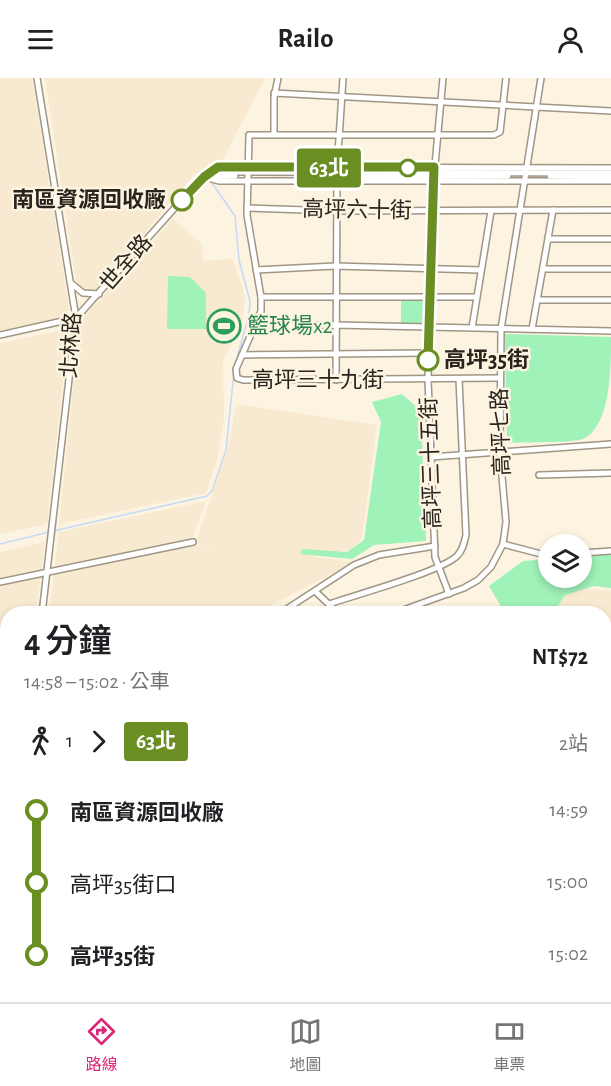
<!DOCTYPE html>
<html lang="zh-TW">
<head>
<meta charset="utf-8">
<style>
  :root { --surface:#fff; --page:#f2f2f2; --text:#202124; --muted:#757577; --line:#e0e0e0; --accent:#db2777 }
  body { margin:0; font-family:"Alegreya Sans","Noto Sans TC",sans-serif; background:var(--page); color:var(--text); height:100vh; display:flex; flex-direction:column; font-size:22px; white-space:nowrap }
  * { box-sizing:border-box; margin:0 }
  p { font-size:20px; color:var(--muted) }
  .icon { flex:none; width:33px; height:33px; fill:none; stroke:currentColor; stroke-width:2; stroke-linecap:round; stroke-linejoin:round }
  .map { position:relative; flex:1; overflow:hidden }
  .sheet { position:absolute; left:0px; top:528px; width:612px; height:396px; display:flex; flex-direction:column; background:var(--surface); border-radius:24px 24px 0 0; box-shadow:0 3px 9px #0003 }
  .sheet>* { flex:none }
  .badge { padding:0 12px; border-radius:4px; font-size:21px; line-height:39px }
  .buttons { position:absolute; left:538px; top:456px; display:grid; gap:12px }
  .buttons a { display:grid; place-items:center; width:54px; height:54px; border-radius:50%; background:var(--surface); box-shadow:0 3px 9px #0003; font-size:30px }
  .map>.badge { position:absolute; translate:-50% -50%; box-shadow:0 0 0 3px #fff }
  .legs { display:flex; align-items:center; gap:9px; height:66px; padding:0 24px; font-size:20px }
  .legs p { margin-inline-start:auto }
  .headline { display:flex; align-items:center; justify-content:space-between; height:102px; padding:0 24px }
  h1 { font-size:33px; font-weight:600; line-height:45px }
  ul { padding:0 24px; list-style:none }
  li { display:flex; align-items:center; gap:21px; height:72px; font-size:22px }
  li i { display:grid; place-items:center; width:9px; height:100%; margin:0 8px; background:currentColor }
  li i::after { content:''; width:15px; height:15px; margin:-8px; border:4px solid; border-radius:50%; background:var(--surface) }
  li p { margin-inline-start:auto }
  li:first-child i { background:linear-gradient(#0000 50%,currentColor 0) }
  li:last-child i { background:linear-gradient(currentColor 50%,#0000 0) }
  header { display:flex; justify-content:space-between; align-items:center; height:78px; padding:0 24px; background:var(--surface); font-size:27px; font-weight:600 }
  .dock { display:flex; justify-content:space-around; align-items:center; height:84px; border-top:2px solid var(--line); background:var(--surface); font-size:16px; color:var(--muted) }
  .dock a { display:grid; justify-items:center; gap:3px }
  .dock .selected { color:var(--accent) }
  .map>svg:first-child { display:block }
  .built { fill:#f8ead1 }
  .green { fill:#9ff2b8 }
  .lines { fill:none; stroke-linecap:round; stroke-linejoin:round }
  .stream { stroke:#c5daf8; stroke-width:1.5 }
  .minor-casing { stroke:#9f9685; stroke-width:8 }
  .minor { stroke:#fff; stroke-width:5 }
  .line-1-casing { stroke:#fff; stroke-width:14 }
  .line-1 { stroke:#6b8e23; stroke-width:9 }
  .stop-1-dot { fill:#fff; stroke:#6b8e23; stroke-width:3 }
  .labels { text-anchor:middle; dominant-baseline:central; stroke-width:5; stroke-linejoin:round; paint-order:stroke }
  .stop-label { font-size:22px; font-weight:bold; fill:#28241d; stroke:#fcf3e1; text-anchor:end }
  .street-label { font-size:22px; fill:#28241d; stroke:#fcf3e1 }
  .leisure-label { font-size:22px; fill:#27864d; stroke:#fcf3e1; text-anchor:start }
</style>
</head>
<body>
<header><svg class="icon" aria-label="menu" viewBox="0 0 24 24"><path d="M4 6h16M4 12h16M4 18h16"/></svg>Railo<svg class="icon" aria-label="person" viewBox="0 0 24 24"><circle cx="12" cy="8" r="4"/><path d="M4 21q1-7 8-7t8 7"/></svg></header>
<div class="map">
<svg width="611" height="924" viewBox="0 0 611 924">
  <rect width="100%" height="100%" fill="#fcf3e1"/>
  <!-- built -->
  <g class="built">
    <path d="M0,0H32L69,230L62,240L0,253Z"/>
    <path d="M45,0H265L221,85L205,90L193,98L96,212H83L76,203Z"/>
    <path d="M173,141L202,166L203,183L233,181L245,218L242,244L223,283L224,340L217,381L206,415L59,446L80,243Z"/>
    <path d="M57,253L63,255L67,267L47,446L0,456V265Z"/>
    <path d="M236,326L377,347L362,460L351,471L312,479L354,484L256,535L49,536L59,454L206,423L190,467L221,470L199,467L197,461L229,367Z"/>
    <path d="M45,464L36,535L8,536L7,566L0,568V474Z"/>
    <path d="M553,507L611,513V679L605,689L604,536H534Z"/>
    <path d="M7,577H8L7,691L0,687V579Z"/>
    <path d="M0,699L8,703V916L72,917L73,924H0Z"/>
    <path d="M242,916L500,917L492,924H239Z"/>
  </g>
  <!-- green -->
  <g class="green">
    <path d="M168,198L190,199L206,215V251H167Z"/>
    <path d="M401,221L425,222L424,246H401Z"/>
    <path d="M218,236L237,246L230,261L210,251Z"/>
    <path d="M505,256L611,259C611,290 611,348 583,361C570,365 524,364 507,365Z"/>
    <path d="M402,316L421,333L426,463L374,467L352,481L300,476L303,471L347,474L364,462L381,344L372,324Z"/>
    <path d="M611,476V510L594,508L565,517L553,535H505L489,508L523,483L549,481V500H582V478Z"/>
    <path d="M605,890L611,893V924H506L510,917L604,916Z"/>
    <path d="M157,917V916L259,917L255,924H151Z"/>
  </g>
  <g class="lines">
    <!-- stream -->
    <g class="stream">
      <path d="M212,105L235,138L239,182L250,223L249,237L235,287"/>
      <path d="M53,453L207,418L212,413L226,372L234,294"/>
      <path d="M0,466L49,454"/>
    </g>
    <!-- minor casing -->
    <g class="minor-casing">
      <g id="minor">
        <path d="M37,0L76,240L42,536"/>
        <path d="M443,0L434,98L428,301L435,479L449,516"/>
        <path d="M274,15L611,33"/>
        <path d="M274,55V20L278,0"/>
        <path d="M337,91L343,0"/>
        <path d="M208,97L217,94L611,95"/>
        <path d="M550,98L611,99"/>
        <path d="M205,99L219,103H611"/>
        <path d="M214,99L235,98"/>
        <path d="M364,99L508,98"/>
        <path d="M247,130L336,133L611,132"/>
        <path d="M548,161H611"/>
        <path d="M543,191H611"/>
        <path d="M256,192L335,188L481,192"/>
        <path d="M72,206L83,215L99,216"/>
        <path d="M261,219H476"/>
        <path d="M537,222H611"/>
        <path d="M255,248L335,247L611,253"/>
        <path d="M472,250L491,133"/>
        <path d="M532,251L553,132"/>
        <path d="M0,257L76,240L198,104L218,89L611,90"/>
        <path d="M242,277L428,275"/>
        <path d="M499,300L243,302L237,300L236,291L261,233V219L247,137L249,57H494L500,54L506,0"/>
        <path d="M336,302L337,100"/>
        <path d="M431,379L611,366"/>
        <path d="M539,397L611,395"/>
        <path d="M503,466L549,478"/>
        <path d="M582,475L611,473"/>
        <path d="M0,504L193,464"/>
        <path d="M315,513L339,536"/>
        <path d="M329,526C355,517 440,494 457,478C463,472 464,465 466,457L459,301"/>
        <path d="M279,536L354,487L379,477L435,468"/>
        <path d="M392,536L464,510L478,502L491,489L503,466L506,444L500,375L501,251L541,0"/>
        <path d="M0,576L8,574"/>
        <path d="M0,692L8,696"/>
        <path d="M604,885L611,888"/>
        <path d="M76,916L78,924"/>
        <path d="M110,924L134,916"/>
        <path d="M502,924L507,916"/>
      </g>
    </g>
    <!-- minor -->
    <use href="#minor" class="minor"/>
  </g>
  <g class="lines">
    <!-- line-1 casing -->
    <g class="line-1-casing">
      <path id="line-1" d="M182,122L204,99L218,89H434L428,282"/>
    </g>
    <!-- line-1 -->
    <use href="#line-1" class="line-1"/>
  </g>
  <!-- icons -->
  <defs>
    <g id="stadium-ring" transform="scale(1.725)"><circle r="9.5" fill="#fcf3e1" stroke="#2e9e5b" stroke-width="1.5"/><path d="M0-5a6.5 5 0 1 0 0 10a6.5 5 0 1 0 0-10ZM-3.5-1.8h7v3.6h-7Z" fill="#2e9e5b"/></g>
  </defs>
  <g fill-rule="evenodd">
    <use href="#stadium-ring" x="224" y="248"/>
  </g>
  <!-- markers -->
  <g class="stop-1-dot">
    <circle cx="408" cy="90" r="8"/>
    <circle cx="182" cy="122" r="10"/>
    <circle cx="428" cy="282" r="10"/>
  </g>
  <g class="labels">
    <!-- stop labels -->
    <g class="stop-label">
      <text x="166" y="122">南區資源回收廠</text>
      <text x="444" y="282" text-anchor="start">高坪35街</text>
    </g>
    <!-- street labels -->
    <g class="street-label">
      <text transform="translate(357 132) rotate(1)">高坪六十街</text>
      <text transform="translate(126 185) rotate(-49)">世全路</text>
      <text transform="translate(71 267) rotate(-86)">北林路</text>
      <text x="318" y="302">高坪三十九街</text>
      <text transform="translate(501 354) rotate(-92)">高坪七路</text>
      <text transform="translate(431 385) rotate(-92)">高坪三十五街</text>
    </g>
    <!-- leisure labels -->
    <g class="leisure-label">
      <text x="247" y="248">籃球場x2</text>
    </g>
  </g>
</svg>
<div class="buttons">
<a><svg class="icon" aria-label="layers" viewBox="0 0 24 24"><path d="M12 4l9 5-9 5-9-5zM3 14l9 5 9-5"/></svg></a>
</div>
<b class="badge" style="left:329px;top:90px;background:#6b8e23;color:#fff">63北</b>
<section class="sheet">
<div class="headline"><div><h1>4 分鐘</h1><p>14:58 – 15:02 · 公車</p></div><b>NT$72</b></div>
<div class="legs"><svg class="icon" aria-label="walk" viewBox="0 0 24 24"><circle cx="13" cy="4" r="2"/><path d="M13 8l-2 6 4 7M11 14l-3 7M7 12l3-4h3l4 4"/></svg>1<svg class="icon" aria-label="forward" viewBox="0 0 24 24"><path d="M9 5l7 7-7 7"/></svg><b class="badge" style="background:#6b8e23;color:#fff">63北</b><p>2站</p></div>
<ul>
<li><i style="color:#6b8e23"></i><b>南區資源回收廠</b><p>14:59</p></li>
<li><i style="color:#6b8e23"></i><span>高坪35街口</span><p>15:00</p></li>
<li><i style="color:#6b8e23"></i><b>高坪35街</b><p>15:02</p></li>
</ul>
</section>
</div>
<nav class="dock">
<a class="selected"><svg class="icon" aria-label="directions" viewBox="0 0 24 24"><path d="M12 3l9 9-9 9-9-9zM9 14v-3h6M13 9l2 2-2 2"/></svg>路線</a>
<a><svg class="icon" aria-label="map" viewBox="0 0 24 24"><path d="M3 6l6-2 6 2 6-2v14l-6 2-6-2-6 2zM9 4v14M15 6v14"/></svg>地圖</a>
<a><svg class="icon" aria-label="tickets" viewBox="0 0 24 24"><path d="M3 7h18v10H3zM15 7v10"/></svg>車票</a>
</nav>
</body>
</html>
